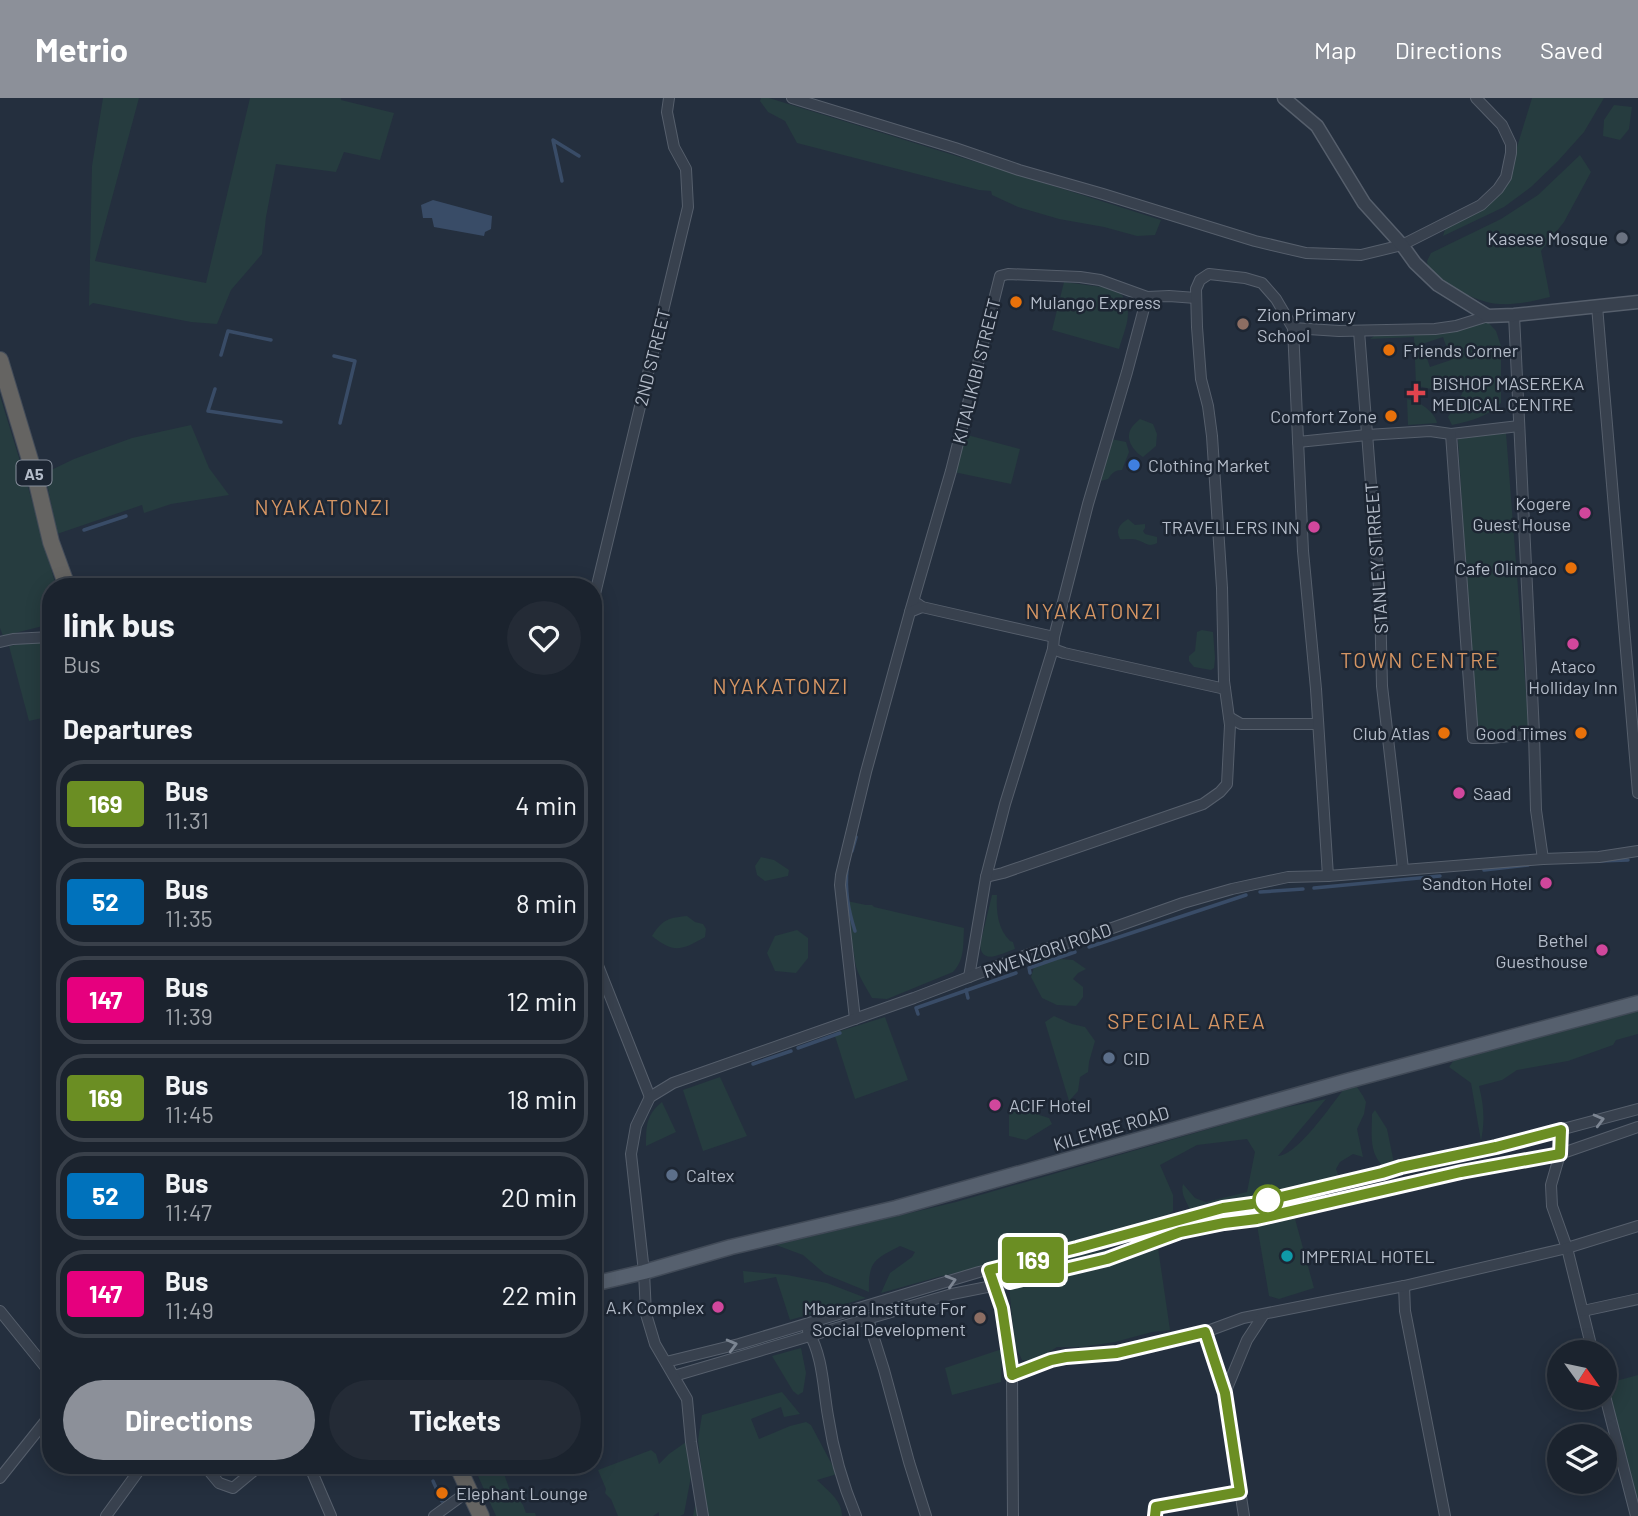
<!DOCTYPE html>
<html lang="en">
<head>
<meta charset="utf-8">
<style>
  :root { --surface:#1b232e; --page:#242b36; --text:#f1f3f6; --muted:#a0a4aa; --line:#39404a; --accent:#8c9099 }
  body { margin:0; font-family:Barlow,sans-serif; background:var(--page); color:var(--text); height:100vh; display:flex; flex-direction:column; font-size:26px; white-space:nowrap }
  * { box-sizing:border-box; margin:0 }
  p { font-size:23px; color:var(--muted) }
  .icon { flex:none; width:38px; height:38px; fill:none; stroke:currentColor; stroke-width:2; stroke-linecap:round; stroke-linejoin:round }
  .map { position:relative; flex:1; overflow:hidden }
  .sheet { position:absolute; left:42px; top:480px; width:560px; height:896px; display:flex; flex-direction:column; background:var(--surface); border-radius:28px; box-shadow:0 4px 18px #0003,0 0 0 2px var(--line) }
  .sheet>* { flex:none }
  .badge { padding:0 14px; border-radius:5px; font-size:24px; line-height:46px }
  .needle { width:46px; rotate:123deg }
  .controls { position:absolute; left:1547px; top:1242px; display:grid; gap:14px }
  .controls a { display:grid; place-items:center; width:70px; height:70px; border-radius:50%; background:var(--surface); box-shadow:0 4px 18px #0003,0 0 0 2px var(--line); font-size:35px }
  .map>.badge { position:absolute; translate:-50% -50%; box-shadow:0 0 0 4px #fff }
  h2 { padding:0 21px; font-size:26px; line-height:63px }
  .round { display:grid; place-items:center; flex:none; width:74px; height:74px; border-radius:37px; background:var(--page) }
  .head { display:flex; align-items:center; justify-content:space-between; height:119px; padding:0 21px }
  h1 { font-size:33px; font-weight:700; line-height:52px }
  .button { display:flex; gap:14px; margin-top:auto; padding:14px 21px }
  .button a { flex:1; height:80px; border-radius:42px; background:var(--accent); color:#fff; font-size:28px; font-weight:700; line-height:80px; text-align:center }
  .button a+a { background:var(--page); color:var(--text) }
  ul { padding:0; list-style:none }
  li { display:flex; align-items:center; gap:21px; height:88px; margin:0 14px 10px; padding:0 7px; border:4px solid var(--line); border-radius:28px }
  li div { flex:1 }
  li b { display:block; font-size:26px }
  li em { font-style:normal }
  li .badge { min-width:77px; font-weight:700; text-align:center }
  header { display:flex; align-items:center; gap:42px; box-sizing:border-box; height:98px; padding:0 35px; background:var(--accent); color:#fff }
  header strong { font-size:33px }
  nav { display:flex; gap:38px; margin-inline-start:auto; font-size:24px }
  .map>svg:first-child { display:block }
  .green { fill:#263c3f; fill-rule:evenodd }
  .water { fill:#394c67 }
  .lines { fill:none; stroke-linecap:round; stroke-linejoin:round }
  .stream { stroke:#394c67; stroke-width:3.5 }
  .minor-casing { stroke:#565f6c; stroke-width:12 }
  .tertiary-casing { stroke:#565f6c; stroke-width:15 }
  .primary-casing { stroke:#414a57; stroke-width:17 }
  .trunk-casing { stroke:#434c59; stroke-width:18 }
  .minor { stroke:#38414e; stroke-width:10 }
  .tertiary { stroke:#38414e; stroke-width:12 }
  .primary { stroke:#56606e; stroke-width:14 }
  .trunk { stroke:#656462; stroke-width:16 }
  .oneway { stroke:#7c8592 }
  .line-casing { stroke:#fff; stroke-width:16 }
  .line { stroke:#6b8e23; stroke-width:10 }
  .worship-dot { fill:#6b7280; stroke:#1d2633; stroke-width:2.5 }
  .food-dot { fill:#e8710a; stroke:#1d2633; stroke-width:2.5 }
  .education-dot { fill:#8d6e63; stroke:#1d2633; stroke-width:2.5 }
  .health-dot { fill:#e0444e; stroke:#1d2633; stroke-width:2.5 }
  .shop-dot { fill:#3f7fe0; stroke:#1d2633; stroke-width:2.5 }
  .hotel-dot { fill:#d1479c; stroke:#1d2633; stroke-width:2.5 }
  .service-dot { fill:#5c6f8a; stroke:#1d2633; stroke-width:2.5 }
  .stop-dot { fill:#fff; stroke:#6b8e23; stroke-width:3.5 }
  .culture-dot { fill:#0f9aa8; stroke:#1d2633; stroke-width:2.5 }
  .labels { text-anchor:middle; dominant-baseline:central; stroke-width:5; stroke-linejoin:round; paint-order:stroke }
  .shield { fill:#1d2633; stroke:#878f9c; stroke-width:2 }
  .shield-label { font-size:16px; font-weight:bold; fill:#b4bcc9 }
  .poi-label { font-size:18px; fill:#b4bcc9; stroke:#1d2633; text-anchor:end }
  .street-label { font-size:18px; fill:#b4bcc9; stroke:#1d2633 }
  .quarter-label { font-size:21px; letter-spacing:2px; fill:#d59563; stroke:#1d2633 }
</style>
</head>
<body>
<header>
<strong>Metrio</strong>
<nav><a>Map</a><a>Directions</a><a>Saved</a></nav>
</header>
<div class="map">
<svg width="1638" height="1418" viewBox="0 0 1638 1418">
  <rect width="100%" height="100%" fill="#242f3e"/>
  <!-- green -->
  <g class="green">
    <path d="M103,0H139L95,163L206,185L250,0H341V2L394,15L380,62L344,54L336,74L276,66L266,119L262,156L231,192L217,226L191,224L93,205L89,208L92,68Z"/>
    <path d="M761,0H769C900,41 1031,80 1161,122L1155,137L1137,138L1104,129L1059,121L1018,109L992,97L991,93L979,92L797,45L785,23L768,14L760,3Z"/>
    <path d="M1532,0H1604L1584,34L1558,63L1531,89L1504,109L1443,138L1447,125L1465,110L1506,85Z"/>
    <path d="M1614,7L1632,9L1629,31L1620,42L1603,38L1604,22Z"/>
    <path d="M1580,57L1591,74L1564,124L1541,153L1550,199C1534,203 1517,207 1500,206C1477,205 1449,188 1429,176L1427,163L1431,155L1501,121L1538,97Z"/>
    <path d="M1064,184L1117,191C1136,211 1126,227 1119,251L1052,232Z"/>
    <path d="M1485,221L1496,233L1501,248V305C1487,319 1471,323 1452,327L1448,319L1462,296L1463,287C1447,293 1433,293 1416,287L1414,239L1370,241L1378,235ZM1443,239L1451,262L1430,269L1422,246Z"/>
    <path d="M0,298L28,389L56,488H51V526L3,538L0,530Z"/>
    <path d="M1407,301C1419,303 1434,313 1437,325L1408,327Z"/>
    <path d="M1140,321L1153,326L1157,336L1156,348L1143,359C1133,353 1124,340 1132,329C1134,326 1137,324 1140,321Z"/>
    <path d="M191,327L209,370L229,397L171,406L144,415L142,407L57,436L45,375L74,361L132,340Z"/>
    <path d="M956,334L1020,351L1011,386L949,373Z"/>
    <path d="M1506,335L1529,633L1476,636L1458,341Z"/>
    <path d="M1111,341L1126,344L1129,354L1122,372C1115,372 1112,375 1108,381L1101,383L1095,380Z"/>
    <path d="M1128,421L1135,427L1145,426V430L1143,433L1145,436L1157,439V445C1147,450 1146,444 1137,442C1132,440 1125,442 1120,441C1115,431 1120,426 1128,421Z"/>
    <path d="M1202,532L1213,534L1215,560L1214,570L1211,572L1194,569L1189,563V558L1195,553L1197,534Z"/>
    <path d="M51,541V618L29,623L9,548Z"/>
    <path d="M761,759L774,762L789,772L788,778L765,783L757,777L755,768Z"/>
    <path d="M992,797H997C996,814 998,831 1010,843L1013,844L1015,851C1002,855 982,868 980,847Z"/>
    <path d="M847,803L866,807H872L874,809L964,830C963,846 965,862 953,874L887,901L872,900C866,889 857,876 855,864C854,855 854,850 849,842L850,834Z"/>
    <path d="M687,818L695,824L703,826L706,831L705,839C682,852 674,856 652,838C663,821 668,820 687,818Z"/>
    <path d="M797,832L808,840V860L796,875L775,873L767,855L775,838Z"/>
    <path d="M1048,860L1073,862L1086,871L1078,875L1073,881L1083,889V899L1076,908L1057,907L1042,900L1031,879L1035,866Z"/>
    <path d="M1638,910V936L1616,942L1613,947L1568,963L1517,972L1502,982L1479,988C1484,1008 1485,1023 1481,1043L1471,985L1449,969L1454,962L1495,948Z"/>
    <path d="M1054,918L1072,926L1085,929L1095,943L1089,964L1088,974L1080,979L1078,993L1069,1003L1045,924Z"/>
    <path d="M885,919L908,982L855,1001L834,935Z"/>
    <path d="M720,979L747,1038L703,1053L683,992Z"/>
    <path d="M1357,989L1363,998L1366,1004L1364,1016L1357,1031L1363,1059L1353,1056L1340,1064L1336,1071L1341,1085L1290,1091L1191,1115C1188,1105 1180,1097 1183,1086L1195,1100L1206,1104L1247,1094L1255,1054L1247,1041L1197,1047L1160,1067L1173,1097V1113L1161,1123L1103,1136L1081,1146L938,1179L881,1195L890,1175L912,1159L915,1154L900,1148C875,1161 868,1163 869,1194L825,1176L803,1157L776,1147L956,1104L1278,1011L1326,1001L1278,1058C1298,1057 1331,1007 1344,991Z"/>
    <path d="M662,1004L676,1034L646,1048C646,1028 646,1017 662,1004Z"/>
    <path d="M1033,1005L1039,1017L1049,1020L1052,1026L1026,1042L1009,1038V1014Z"/>
    <path d="M1375,1012L1387,1031L1394,1065L1387,1071C1368,1058 1372,1036 1372,1016Z"/>
    <path d="M1292,1110L1314,1190L1279,1201L1269,1198L1256,1121L1261,1114Z"/>
    <path d="M1157,1143L1170,1232L1152,1234L1115,1244L1082,1249H1057L1035,1263L1022,1262L1015,1247L1010,1199V1183C1052,1158 1110,1151 1157,1143Z"/>
    <path d="M743,1173L787,1177L827,1185L866,1200L790,1222L776,1179L744,1185Z"/>
    <path d="M801,1250L806,1275L803,1294L798,1297L793,1293L772,1258Z"/>
    <path d="M1002,1251L1001,1284L952,1297L945,1270Z"/>
    <path d="M1638,1277V1399L1636,1402L1605,1286Z"/>
    <path d="M782,1294L800,1316L784,1319L781,1309L751,1321L759,1341L790,1328L806,1324L811,1327L837,1376L817,1382C828,1393 842,1402 842,1418H693L702,1375L698,1342L702,1317Z"/>
    <path d="M686,1344L692,1373L684,1416L680,1418H659V1414L653,1418H618L611,1401L605,1395L606,1391L598,1372L651,1352L656,1356L659,1366L669,1356Z"/>
    <path d="M481,1367H501L509,1390L523,1407L526,1415H535L536,1418H496L478,1378Z"/>
  </g>
  <!-- water -->
  <path class="water" d="M433,102L492,118L491,131L485,134L484,138L434,129L432,120H423L421,107Z"/>
  <g class="lines">
    <!-- stream -->
    <g class="stream">
      <path d="M562,83L553,42L579,58"/>
      <path d="M221,257L228,233L271,242"/>
      <path d="M334,258L355,263L340,325"/>
      <path d="M215,291L208,313L281,324"/>
      <path d="M84,432L126,418"/>
      <path d="M852,753L856,739"/>
      <path d="M1599,763L1628,762"/>
      <path d="M847,770C845,793 848,811 855,833"/>
      <path d="M1484,772L1528,767"/>
      <path d="M1314,790L1440,778"/>
      <path d="M1260,794L1303,791"/>
      <path d="M593,801H594"/>
      <path d="M1089,849L1246,797"/>
      <path d="M1030,875L1029,870L1075,854"/>
      <path d="M966,892L968,900"/>
      <path d="M918,916L916,910L1016,875"/>
      <path d="M798,950L840,935"/>
      <path d="M753,966L791,953"/>
      <path d="M433,1383L442,1403"/>
    </g>
    <!-- minor casing -->
    <g class="minor-casing">
      <g id="minor">
        <path d="M792,0L955,50L1019,72L1103,96L1255,143L1306,155L1361,157L1402,147L1481,107L1498,91L1506,79L1511,55V46L1502,27L1476,0"/>
        <path d="M1597,208L1638,695"/>
        <path d="M1514,217L1534,635L1536,712L1543,761"/>
        <path d="M1293,230L1339,233L1435,231L1456,228L1488,218"/>
        <path d="M1359,233L1380,502L1382,588L1403,771"/>
        <path d="M1519,328L1451,336L1473,640H1492L1534,635"/>
        <path d="M1298,344L1367,337L1430,333L1451,336"/>
        <path d="M593,504L688,109L686,71L674,49L667,14L669,0"/>
        <path d="M918,506L922,509L1054,539"/>
        <path d="M910,514L951,373L1000,178L1008,176L1080,179L1100,182L1147,199L1169,198L1196,200"/>
        <path d="M0,544L13,541L51,539"/>
        <path d="M1053,551L1064,555L1225,591"/>
        <path d="M1229,619L1241,626H1318"/>
        <path d="M986,779L1003,775L1203,706L1220,694L1227,686L1230,627L1224,583L1222,490L1212,338L1208,308L1201,281L1197,229L1196,191L1200,182L1209,176L1245,180L1262,185L1276,201L1293,230L1303,453L1316,591L1328,778"/>
        <path d="M593,855L650,999"/>
        <path d="M969,879L986,779L1005,706L1053,551L1054,539L1088,406L1127,274L1147,199"/>
        <path d="M855,921L840,787L841,777L866,674L910,514L922,509"/>
        <path d="M1561,1032L1560,1056L1551,1087L1552,1108L1567,1150L1593,1255"/>
        <path d="M989,1172L1002,1210L1012,1277L1013,1418"/>
        <path d="M1404,1188L1405,1213L1445,1418"/>
        <path d="M0,1213L51,1276"/>
        <path d="M1583,1213L1638,1201"/>
        <path d="M868,1221L884,1272L909,1364L926,1418"/>
        <path d="M808,1233C823,1258 823,1290 828,1318C833,1351 843,1387 856,1418"/>
        <path d="M1205,1234L1225,1295"/>
        <path d="M666,1264L739,1246L979,1174L1077,1150L1223,1110L1252,1106L1458,1056L1496,1049L1638,1011"/>
        <path d="M1012,1277L1051,1262L1066,1259L1117,1255L1205,1234L1243,1220L1404,1188L1567,1150L1638,1128"/>
        <path d="M674,1278L952,1196L1027,1181L1107,1161L1179,1134L1224,1125L1257,1121L1461,1074L1560,1056L1638,1029"/>
        <path d="M1605,1298L1636,1418"/>
        <path d="M204,1367L219,1385L233,1390L261,1367"/>
        <path d="M309,1367L331,1418"/>
        <path d="M0,1380L51,1316"/>
        <path d="M106,1418L143,1367"/>
        <path d="M434,1418L470,1392"/>
        <path d="M703,1418L691,1344L687,1301L655,1246L646,1216L644,1174L631,1056L636,1028L650,999L673,985L914,900L1029,856L1084,840L1183,805L1232,791L1288,779L1328,778L1543,761L1599,759L1638,753"/>
        <path d="M1155,1418L1156,1409L1239,1394"/>
        <path d="M1244,1418L1225,1295L1247,1242L1264,1216"/>
      </g>
    </g>
    <!-- tertiary casing -->
    <g class="tertiary-casing">
      <path id="tertiary" d="M1284,0L1317,28L1364,105L1402,147L1415,165L1438,187L1488,218L1514,217L1638,204"/>
    </g>
    <!-- primary casing -->
    <g class="primary-casing">
      <path id="primary" d="M593,1186L644,1174L731,1149L896,1110L1347,983L1638,905"/>
    </g>
    <!-- trunk casing -->
    <g class="trunk-casing">
      <g id="trunk">
        <path d="M0,262L37,385L51,444L67,488"/>
        <path d="M457,1367L481,1418"/>
      </g>
    </g>
    <!-- minor -->
    <use href="#minor" class="minor"/>
    <!-- tertiary -->
    <use href="#tertiary" class="tertiary"/>
    <!-- primary -->
    <use href="#primary" class="primary"/>
    <!-- trunk -->
    <use href="#trunk" class="trunk"/>
  </g>
  <!-- one-way arrows -->
  <defs><path id="oneway-chevron" d="M-2-3.5L2.5 0L-2 3.5" fill="none" stroke-width="1.6" stroke-linecap="round" stroke-linejoin="round" transform="scale(1.75)"/></defs>
  <g class="oneway">
    <use href="#oneway-chevron" transform="translate(1599 1022) rotate(-15)"/>
    <use href="#oneway-chevron" transform="translate(951 1183) rotate(-17)"/>
    <use href="#oneway-chevron" transform="translate(732 1247) rotate(-15)"/>
  </g>
  <g class="lines">
    <!-- line casing -->
    <g class="line-casing">
      <path id="line" d="M1010,1184L1107,1161L1180,1134L1224,1125L1257,1121L1461,1074L1560,1056L1561,1032L1496,1049L1401,1069L1382,1075L1252,1106L1223,1110L1077,1150L989,1172L1002,1210L1012,1277L1051,1262L1066,1259L1117,1255L1205,1234L1225,1295L1240,1394L1156,1409L1155,1418"/>
    </g>
    <!-- line -->
    <use href="#line" class="line"/>
  </g>
  <!-- markers -->
  <circle class="worship-dot" cx="1622" cy="140" r="7"/>
  <g class="food-dot">
    <circle cx="1016" cy="204" r="7"/>
    <circle cx="1389" cy="252" r="7"/>
    <circle cx="1391" cy="318" r="7"/>
    <circle cx="1571" cy="470" r="7"/>
    <circle cx="1444" cy="635" r="7"/>
    <circle cx="1581" cy="635" r="7"/>
    <circle cx="442" cy="1395" r="7"/>
  </g>
  <g class="education-dot">
    <circle cx="1243" cy="226" r="7"/>
    <circle cx="980" cy="1220" r="7"/>
  </g>
  <path class="health-dot" d="M1412.5 284.5h7v7h7v7h-7v7h-7v-7h-7v-7h7z"/>
  <circle class="shop-dot" cx="1134" cy="367" r="7"/>
  <g class="hotel-dot">
    <circle cx="1585" cy="415" r="7"/>
    <circle cx="1314" cy="429" r="7"/>
    <circle cx="1573" cy="546" r="7"/>
    <circle cx="1459" cy="695" r="7"/>
    <circle cx="1546" cy="785" r="7"/>
    <circle cx="1602" cy="852" r="7"/>
    <circle cx="995" cy="1007" r="7"/>
    <circle cx="718" cy="1209" r="7"/>
  </g>
  <g class="service-dot">
    <circle cx="1109" cy="960" r="7"/>
    <circle cx="672" cy="1077" r="7"/>
  </g>
  <circle class="stop-dot" cx="1268" cy="1102" r="14"/>
  <circle class="culture-dot" cx="1287" cy="1158" r="7"/>
  <g class="labels">
    <!-- shield labels -->
    <rect class="shield" x="16.5" y="362.5" width="35" height="25" rx="5"/>
    <g class="shield-label">
      <text x="34" y="375">A5</text>
    </g>
    <!-- poi labels -->
    <g class="poi-label">
      <text x="1608" y="140">Kasese Mosque</text>
      <text x="1030" y="204" text-anchor="start">Mulango Express</text>
      <text x="1257" y="216" text-anchor="start">Zion Primary<tspan x="1257" dy="21">School</tspan></text>
      <text x="1403" y="252" text-anchor="start">Friends Corner</text>
      <text x="1432" y="285" text-anchor="start">BISHOP MASEREKA<tspan x="1432" dy="21">MEDICAL CENTRE</tspan></text>
      <text x="1377" y="318">Comfort Zone</text>
      <text x="1148" y="367" text-anchor="start">Clothing Market</text>
      <text x="1571" y="405">Kogere<tspan x="1571" dy="21">Guest House</tspan></text>
      <text x="1300" y="429">TRAVELLERS INN</text>
      <text x="1557" y="470">Cafe Olimaco</text>
      <text x="1573" y="568" text-anchor="middle">Ataco<tspan x="1573" dy="21">Holliday Inn</tspan></text>
      <text x="1430" y="635">Club Atlas</text>
      <text x="1567" y="635">Good Times</text>
      <text x="1473" y="695" text-anchor="start">Saad</text>
      <text x="1532" y="785">Sandton Hotel</text>
      <text x="1588" y="842">Bethel<tspan x="1588" dy="21">Guesthouse</tspan></text>
      <text x="1123" y="960" text-anchor="start">CID</text>
      <text x="1009" y="1007" text-anchor="start">ACIF Hotel</text>
      <text x="686" y="1077" text-anchor="start">Caltex</text>
      <text x="1301" y="1158" text-anchor="start">IMPERIAL HOTEL</text>
      <text x="704" y="1209">A.K Complex</text>
      <text x="966" y="1210">Mbarara Institute For<tspan x="966" dy="21">Social Development</tspan></text>
      <text x="456" y="1395" text-anchor="start">Elephant Lounge</text>
    </g>
    <!-- street labels -->
    <g class="street-label">
      <text transform="translate(652 259) rotate(-76)">2ND STREET</text>
      <text transform="translate(976 273) rotate(-76)">KITALIKIBI STREET</text>
      <text transform="translate(1376 460) rotate(-94)">STANLEY STRREET</text>
      <text transform="translate(1047 852) rotate(-19)">RWENZORI ROAD</text>
      <text transform="translate(1111 1030) rotate(-16)">KILEMBE ROAD</text>
    </g>
    <!-- quarter labels -->
    <g class="quarter-label">
      <text x="323" y="408">NYAKATONZI</text>
      <text x="1094" y="512">NYAKATONZI</text>
      <text x="1420" y="561">TOWN CENTRE</text>
      <text x="781" y="587">NYAKATONZI</text>
      <text x="1187" y="922">SPECIAL AREA</text>
    </g>
  </g>
</svg>
<div class="controls">
<a><svg class="needle" viewBox="-14 -14 28 28"><path d="M0-13l5 13h-10z" fill="#e53935"/><path d="M0 13l5-13h-10z" fill="#a0a4aa"/></svg></a>
<a><svg class="icon" aria-label="layers" viewBox="0 0 24 24"><path d="M12 4l9 5-9 5-9-5zM3 14l9 5 9-5"/></svg></a>
</div>
<b class="badge" style="left:1033px;top:1162px;background:#6b8e23;color:#fff">169</b>
<section class="sheet">
<div class="head"><div><h1>link bus</h1><p>Bus</p></div><a class="round"><svg class="icon" aria-label="heart" viewBox="0 0 24 24"><path d="M12 20l-8-8c-3-5 5-10 8-4 3-6 11-1 8 4z"/></svg></a></div>
<h2>Departures</h2>
<ul>
<li><span class="badge" style="background:#6b8e23;color:#fff">169</span><div><b>Bus</b><p>11:31</p></div><em>4 min</em></li>
<li><span class="badge" style="background:#0072bc;color:#fff">52</span><div><b>Bus</b><p>11:35</p></div><em>8 min</em></li>
<li><span class="badge" style="background:#e6007e;color:#fff">147</span><div><b>Bus</b><p>11:39</p></div><em>12 min</em></li>
<li><span class="badge" style="background:#6b8e23;color:#fff">169</span><div><b>Bus</b><p>11:45</p></div><em>18 min</em></li>
<li><span class="badge" style="background:#0072bc;color:#fff">52</span><div><b>Bus</b><p>11:47</p></div><em>20 min</em></li>
<li><span class="badge" style="background:#e6007e;color:#fff">147</span><div><b>Bus</b><p>11:49</p></div><em>22 min</em></li>
</ul>
<div class="button"><a>Directions</a><a>Tickets</a></div>
</section>
</div>
</body>
</html>
